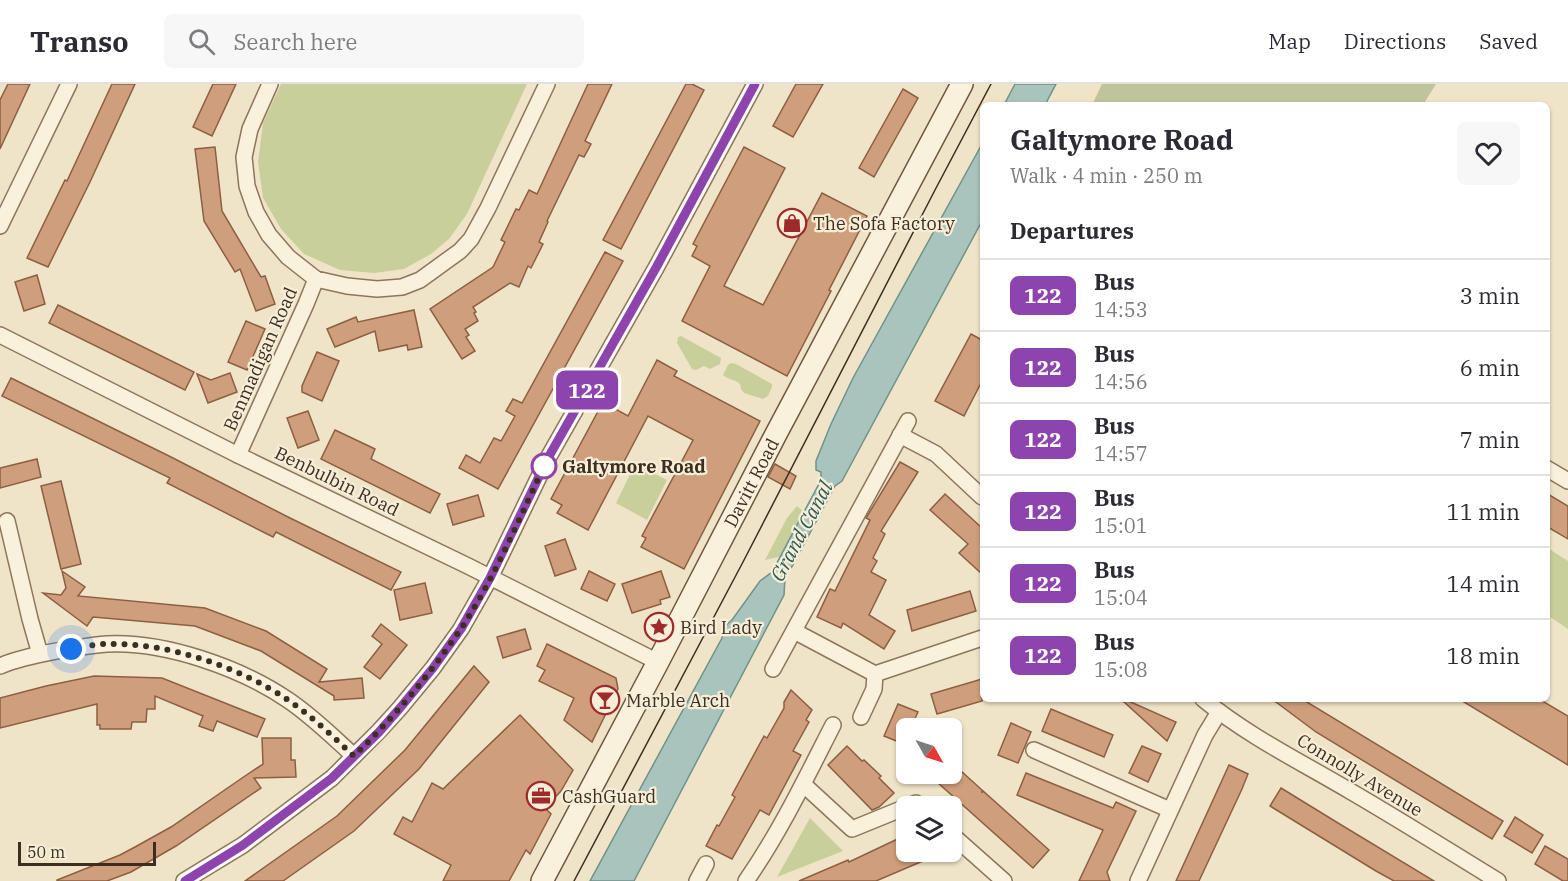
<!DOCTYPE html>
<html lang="en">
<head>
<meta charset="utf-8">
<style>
  :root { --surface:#fff; --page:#f7f7f7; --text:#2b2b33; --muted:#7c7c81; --line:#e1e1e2 }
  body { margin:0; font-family:"IBM Plex Serif",serif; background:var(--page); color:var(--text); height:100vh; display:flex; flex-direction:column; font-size:22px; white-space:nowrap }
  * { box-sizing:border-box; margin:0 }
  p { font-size:20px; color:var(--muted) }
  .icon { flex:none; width:33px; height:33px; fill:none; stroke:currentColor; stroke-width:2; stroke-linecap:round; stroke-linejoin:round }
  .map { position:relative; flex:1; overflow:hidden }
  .drawer { position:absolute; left:980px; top:18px; width:570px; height:600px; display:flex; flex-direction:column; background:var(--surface); border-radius:9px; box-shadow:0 2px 4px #0004 }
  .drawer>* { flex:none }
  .badge { padding:0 12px; border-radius:9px; font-size:21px; line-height:39px }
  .needle { width:39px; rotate:129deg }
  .controls { position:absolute; left:896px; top:634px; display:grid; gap:12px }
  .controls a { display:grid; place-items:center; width:66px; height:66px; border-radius:9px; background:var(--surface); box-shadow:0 2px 4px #0004; font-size:30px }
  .scale { position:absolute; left:18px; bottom:15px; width:138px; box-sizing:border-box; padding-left:6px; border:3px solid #3d2e20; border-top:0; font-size:16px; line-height:21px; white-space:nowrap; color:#3d2e20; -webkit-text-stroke:4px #f7eed8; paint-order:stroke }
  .you { position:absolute; width:30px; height:30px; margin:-15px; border:4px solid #fff; border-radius:50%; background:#1a73e8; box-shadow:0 0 0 9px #1a73e833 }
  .map>.badge { position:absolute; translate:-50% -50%; box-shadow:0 0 0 3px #fff }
  h2 { padding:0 30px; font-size:22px; line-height:54px }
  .round { display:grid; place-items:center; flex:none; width:63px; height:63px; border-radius:9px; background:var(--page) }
  .headline { display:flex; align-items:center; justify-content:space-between; height:102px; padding:0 30px }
  h1 { font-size:28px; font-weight:700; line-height:45px }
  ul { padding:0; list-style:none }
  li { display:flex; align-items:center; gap:18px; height:72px; padding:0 30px; border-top:2px solid var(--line) }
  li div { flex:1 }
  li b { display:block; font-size:22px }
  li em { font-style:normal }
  li .badge { min-width:66px; font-weight:700; text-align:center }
  header { display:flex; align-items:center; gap:36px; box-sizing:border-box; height:84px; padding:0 30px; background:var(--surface); border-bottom:2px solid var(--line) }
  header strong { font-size:28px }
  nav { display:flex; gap:33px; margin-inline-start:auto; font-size:21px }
  .search { width:420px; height:54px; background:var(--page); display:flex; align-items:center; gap:15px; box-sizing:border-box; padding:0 21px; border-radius:9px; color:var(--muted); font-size:22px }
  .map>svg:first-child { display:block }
  .green { fill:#c9cf9b }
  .cemetery { fill:#bfc49a }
  .water { fill:#a9c4bc; stroke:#6f938a; stroke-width:1.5 }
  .building { fill:#cf9f7d; stroke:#8d5f41; stroke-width:1.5 }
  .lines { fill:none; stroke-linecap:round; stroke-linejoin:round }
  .street-casing { stroke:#8d765c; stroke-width:18 }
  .secondary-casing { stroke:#6f573f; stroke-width:24 }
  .street { stroke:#faf1dc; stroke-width:15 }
  .secondary { stroke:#faf1dc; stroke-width:21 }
  .tram { stroke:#3d2e20; stroke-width:1.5 }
  .line-casing { stroke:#fff; stroke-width:14 }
  .line { stroke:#8e44ad; stroke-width:9 }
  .walk { stroke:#3d2e20; stroke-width:6; stroke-dasharray:0 10.8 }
  .stop-dot { fill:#fff; stroke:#8e44ad; stroke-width:3 }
  .labels { text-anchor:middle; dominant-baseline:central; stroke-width:4.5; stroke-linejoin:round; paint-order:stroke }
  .poi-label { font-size:18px; fill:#3d2e20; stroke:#f7eed8; text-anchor:start }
  .street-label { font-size:18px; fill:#3d2e20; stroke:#f7eed8 }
  .stop-label { font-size:18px; font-weight:bold; fill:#3d2e20; stroke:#f7eed8; text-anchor:start }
  .water-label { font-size:20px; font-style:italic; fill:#2f5d5a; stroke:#f7eed8 }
</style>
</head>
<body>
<header>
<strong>Transo</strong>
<div class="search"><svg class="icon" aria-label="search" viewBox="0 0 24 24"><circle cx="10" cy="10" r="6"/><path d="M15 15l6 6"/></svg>Search here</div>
<nav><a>Map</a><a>Directions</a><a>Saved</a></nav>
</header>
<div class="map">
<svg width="1568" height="797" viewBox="0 0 1568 797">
  <rect width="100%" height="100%" fill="#f0e4c8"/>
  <!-- green -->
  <g class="green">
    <path d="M281,0H527L467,130L449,155L431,170L404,185L374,189L340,186L304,170L281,145L263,114L258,78L263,39Z"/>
    <path d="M681,252L721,274L720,280L710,285L704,282L696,286L692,285L677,259L678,253Z"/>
    <path d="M731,279L736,280L772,300V303L768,312L763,315L744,309L741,305L740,300C735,295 728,296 723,291L728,281Z"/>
    <path d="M635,380L667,396L647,436L616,419Z"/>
    <path d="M797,422L806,430L783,472L765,476L787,434Z"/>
    <path d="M1546,463L1568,477V545L1547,531Z"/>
    <path d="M810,734L843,767L777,793Z"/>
  </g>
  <!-- cemetery -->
  <path class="cemetery" d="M1102,0H1436L1423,21H1092Z"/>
  <!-- water -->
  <g class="water">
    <path d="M1015,0H1056L1045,21H1004Z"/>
    <path d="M982,60V137L842,397L835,402L793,481L785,494L784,511L634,797H590L722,554L723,545L726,541L732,536L760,497L772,488L821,396V388L816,386V377L831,340L853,294Z"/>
  </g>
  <!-- building -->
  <g class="building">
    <path d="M8,0H30L0,65V16Z"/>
    <path d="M112,0H135L90,98L48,183L27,174L65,96L67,97Z"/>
    <path d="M213,0H236L212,52L193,43Z"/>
    <path d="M588,0H612L585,57L591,60L584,73L579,71L547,137L548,138L539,158L543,160L531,184L528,182L519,203L510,199L473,223L476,228L474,229L478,237L465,245L469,251L466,253L475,267L462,275L430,225L493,183L505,158L501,156L516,125L519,126L529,106L537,110Z"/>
    <path d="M686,0H692L704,6L621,165L603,156Z"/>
    <path d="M796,0H823L793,53L773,42Z"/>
    <path d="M903,5L918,14L874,93L859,84Z"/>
    <path d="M215,63L222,127L261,193L265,192L275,220L256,227L240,185L235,188L204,137L195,65Z"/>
    <path d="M744,63L785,84L724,202L763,221L822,109L867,132L829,206L831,207L787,292L682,237L710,182L692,172L697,162L693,160Z"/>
    <path d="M605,168L623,177L498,405L459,384L466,371L480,379L494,354L501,357L515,332L506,327L513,315L522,319Z"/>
    <path d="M37,191L45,220L24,227L15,198Z"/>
    <path d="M58,221L194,288L185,306L49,239Z"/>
    <path d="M414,226L422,263L408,266L407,261L379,267L375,247L335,263L327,245L356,233L358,238Z"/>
    <path d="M246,237L265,245L247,286L228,278Z"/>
    <path d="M971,250L982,256V297L964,332L935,317Z"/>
    <path d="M317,268L339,277L322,317L302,308V302Z"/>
    <path d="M657,276L677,287L674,292L760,337L684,485L641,463L646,454L642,452L693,356L648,332L588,446L557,429L562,421L551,415L603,318L628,332Z"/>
    <path d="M230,289L237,308L208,319L197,290L211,296Z"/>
    <path d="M11,294L171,373L290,434L401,488L391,506L276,448L273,453L167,399L170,394L2,312Z"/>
    <path d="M308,327L319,356L298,364L287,334Z"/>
    <path d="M335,346L375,365L371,375L440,410L430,429L321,375Z"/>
    <path d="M37,375L41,393L0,404V384Z"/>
    <path d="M900,378L918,388L881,447L885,450L873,474L877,477L871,488L886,496L869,531L895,547L884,565L843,539L841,544L817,533L830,505L835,507L870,436L866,434Z"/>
    <path d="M775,380L796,392L790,405L768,393Z"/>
    <path d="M61,397L81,480L61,485L41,402Z"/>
    <path d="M1546,409L1568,422V455L1546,442Z"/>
    <path d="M945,410L982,444V490L959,469L968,460L930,426Z"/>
    <path d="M478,411L484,432L453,441L447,420Z"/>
    <path d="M565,455L576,485L555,492L545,462Z"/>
    <path d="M62,487L85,503L78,512L205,524L266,547L327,585L319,598L362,594L364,614L334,616V612L261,567L195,542L93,533L87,542L43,509L61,511L66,504Z"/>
    <path d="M589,487L615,500L607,517L581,505Z"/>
    <path d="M661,487L670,513L660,516L661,520L632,529L622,500Z"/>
    <path d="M425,499L432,529L400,536L394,506Z"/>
    <path d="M970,507L976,527L912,547L907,526Z"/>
    <path d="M381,540L407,561L380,595L364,583L382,560L372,552Z"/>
    <path d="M525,545L531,565L503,574L497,553Z"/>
    <path d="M547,560L616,594L618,605L592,658L564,636L574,614L539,597L545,586L537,582Z"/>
    <path d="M474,582L489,598L419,685L354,747L283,797H245L337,732L405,666Z"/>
    <path d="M94,592L162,594L265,635L257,653L217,637L213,647L199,642L203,632L155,612V625H147L146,638H132L131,645H100V641H97V620L0,644V614L46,602Z"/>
    <path d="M982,595V617L937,630L931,610Z"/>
    <path d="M791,606L812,626L806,636L809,638L793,667L801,671L769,731L760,726L732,775L706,762L717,741L719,742L735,713L732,711L764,652L767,654L784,624V618Z"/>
    <path d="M1124,615L1176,638L1167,657L1123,617Z"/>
    <path d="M1272,615H1302L1503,737L1492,755L1316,648Z"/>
    <path d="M1459,615H1539L1568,632V681Z"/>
    <path d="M898,620L918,628L910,645H906V656L904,660L884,652Z"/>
    <path d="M1051,625L1113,651L1104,673L1042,647Z"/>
    <path d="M520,631L573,686L561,707L545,724L551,730L530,770L526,766L509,797H443L451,781L394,750L403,733L412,738L432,699L443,705Z"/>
    <path d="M1011,639L1031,648L1018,679L998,671Z"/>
    <path d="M262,654H291V676H295L296,693L254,694L261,704L176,762L131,788L107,797H57V796L120,771L135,763L171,743L242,694L263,680Z"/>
    <path d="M847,662L862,677L864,676L881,692L879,694L894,709L879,723L872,726L828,681Z"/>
    <path d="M1142,662L1161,670L1148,698L1129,689Z"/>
    <path d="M951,678L982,706V709L983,707L1049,766L1033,784L928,690H951Z"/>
    <path d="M1229,681L1248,690L1242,705L1199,797H1176Z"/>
    <path d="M1026,689L1113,724L1116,718L1136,727L1107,788L1110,797H1079L1103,746L1017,711Z"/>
    <path d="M1281,704L1338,739L1434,797H1394L1376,787L1270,722Z"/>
    <path d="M1515,733L1543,751L1532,769L1504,752Z"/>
    <path d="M906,751V768H944L876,797H799L848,776L849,778Z"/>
    <path d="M1545,762L1568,775V797H1563L1535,780Z"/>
  </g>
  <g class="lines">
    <!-- street casing -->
    <g class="street-casing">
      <g id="street">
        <path d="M270,0L250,45L244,73L247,102L256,128L269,151L288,173L316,195L347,202L377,205L402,203L420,196L460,167L471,155L488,124L547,0"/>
        <path d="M0,142L69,0"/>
        <path d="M0,251L238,371L468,482L658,578"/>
        <path d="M900,351L936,370L982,413"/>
        <path d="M238,371L306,220L316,195"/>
        <path d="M1546,384L1568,397"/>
        <path d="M7,437L30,535L40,570"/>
        <path d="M794,547L875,590L982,554"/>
        <path d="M0,582C19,574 41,570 62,566C77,564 92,561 107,560C165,557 241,584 288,616C312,632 333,653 354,672"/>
        <path d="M773,585L908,337"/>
        <path d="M1203,615C1248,652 1301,678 1350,707C1400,736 1449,767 1498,797"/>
        <path d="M861,633L874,605L875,590"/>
        <path d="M1034,666L1170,726"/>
        <path d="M803,700L852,745L916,719L921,723"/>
        <path d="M951,750L1004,797"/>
        <path d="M184,797L243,761L332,694L379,647L400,624L433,584L461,545L490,494L548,374L657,182L755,0"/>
        <path d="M697,797L706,780"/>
        <path d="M746,797C780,748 806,694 833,641"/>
        <path d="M1138,797L1205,651L1219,628"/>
      </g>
    </g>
    <!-- secondary casing -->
    <g class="secondary-casing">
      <g id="secondary">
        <path id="s1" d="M542,797L658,578L776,350L962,0"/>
      </g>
    </g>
    <!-- street -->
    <use href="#street" class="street"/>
    <!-- secondary -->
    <use href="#secondary" class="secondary"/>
    <!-- tram -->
    <path class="tram" d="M574,797L743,478L935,106L991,0"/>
  </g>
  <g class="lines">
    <!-- line casing -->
    <g class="line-casing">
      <path id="line" d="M185,797L243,761L332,694L379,648L400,624L433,584L461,545L490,494L548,374L657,182L755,0"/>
    </g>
    <!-- line -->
    <use href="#line" class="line"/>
    <!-- walk -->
    <path class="walk" d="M71,565C83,563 96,560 107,560C166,558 240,583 288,616C312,632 333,653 354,672C393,634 429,592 460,546C495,494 521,430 548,374L544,382"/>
  </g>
  <!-- icons -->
  <defs>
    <g id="shop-ring" transform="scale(1.5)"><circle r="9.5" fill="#f7eed8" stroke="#9e2a2b" stroke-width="1.5"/><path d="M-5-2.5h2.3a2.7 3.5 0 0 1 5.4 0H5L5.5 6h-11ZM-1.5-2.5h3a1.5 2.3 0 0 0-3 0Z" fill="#9e2a2b"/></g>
    <g id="sight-ring" transform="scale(1.5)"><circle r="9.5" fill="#f7eed8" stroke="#9e2a2b" stroke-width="1.5"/><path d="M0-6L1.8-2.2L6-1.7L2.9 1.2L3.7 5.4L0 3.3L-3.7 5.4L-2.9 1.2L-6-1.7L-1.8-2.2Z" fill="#9e2a2b"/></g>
    <g id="bar-ring" transform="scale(1.5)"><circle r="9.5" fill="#f7eed8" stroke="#9e2a2b" stroke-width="1.5"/><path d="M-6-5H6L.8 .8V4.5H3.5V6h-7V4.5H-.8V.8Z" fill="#9e2a2b"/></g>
    <g id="office-ring" transform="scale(1.5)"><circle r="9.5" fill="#f7eed8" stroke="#9e2a2b" stroke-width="1.5"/><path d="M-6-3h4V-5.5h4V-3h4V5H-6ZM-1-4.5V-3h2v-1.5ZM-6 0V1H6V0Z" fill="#9e2a2b"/></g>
  </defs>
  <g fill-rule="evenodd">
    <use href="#shop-ring" x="792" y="139"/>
    <use href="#sight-ring" x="659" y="543"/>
    <use href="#bar-ring" x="605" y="616"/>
    <use href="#office-ring" x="541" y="712"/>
  </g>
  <!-- markers -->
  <circle class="stop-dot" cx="544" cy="382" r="12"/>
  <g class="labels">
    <!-- poi labels -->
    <g class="poi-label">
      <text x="813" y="139">The Sofa Factory</text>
      <text x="680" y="543">Bird Lady</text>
      <text x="626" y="616">Marble Arch</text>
      <text x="562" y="712">CashGuard</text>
    </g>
    <!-- street labels -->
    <g class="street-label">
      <text transform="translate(260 275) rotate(-66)">Benmadigan Road</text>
      <text transform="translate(337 397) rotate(26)">Benbulbin Road</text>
      <text stroke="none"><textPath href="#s1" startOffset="450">Davitt Road</textPath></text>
      <text transform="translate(1360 691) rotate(31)">Connolly Avenue</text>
    </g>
    <!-- stop labels -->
    <g class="stop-label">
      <text x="562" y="382">Galtymore Road</text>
    </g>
    <!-- water labels -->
    <g class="water-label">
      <text transform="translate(801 447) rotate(-62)">Grand Canal</text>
    </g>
  </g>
</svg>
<div class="controls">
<a><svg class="needle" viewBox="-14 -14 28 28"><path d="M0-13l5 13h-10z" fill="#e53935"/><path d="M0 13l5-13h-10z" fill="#7c7c81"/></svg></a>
<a><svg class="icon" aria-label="layers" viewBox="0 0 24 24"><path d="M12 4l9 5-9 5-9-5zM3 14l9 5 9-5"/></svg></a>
</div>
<div class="scale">50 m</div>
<div class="you" style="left:71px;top:565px"></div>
<b class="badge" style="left:587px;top:306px;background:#8e44ad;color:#fff">122</b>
<section class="drawer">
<div class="headline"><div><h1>Galtymore Road</h1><p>Walk · 4 min · 250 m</p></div><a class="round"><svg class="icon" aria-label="heart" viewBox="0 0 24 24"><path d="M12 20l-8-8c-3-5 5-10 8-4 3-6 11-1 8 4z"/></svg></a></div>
<h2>Departures</h2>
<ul>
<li><span class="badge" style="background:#8e44ad;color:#fff">122</span><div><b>Bus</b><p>14:53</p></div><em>3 min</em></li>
<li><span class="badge" style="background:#8e44ad;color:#fff">122</span><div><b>Bus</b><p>14:56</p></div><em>6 min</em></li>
<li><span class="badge" style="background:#8e44ad;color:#fff">122</span><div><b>Bus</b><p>14:57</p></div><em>7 min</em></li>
<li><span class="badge" style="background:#8e44ad;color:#fff">122</span><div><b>Bus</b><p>15:01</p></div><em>11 min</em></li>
<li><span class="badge" style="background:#8e44ad;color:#fff">122</span><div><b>Bus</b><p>15:04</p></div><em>14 min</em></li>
<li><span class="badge" style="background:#8e44ad;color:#fff">122</span><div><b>Bus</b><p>15:08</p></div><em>18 min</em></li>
</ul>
</section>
</div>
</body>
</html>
